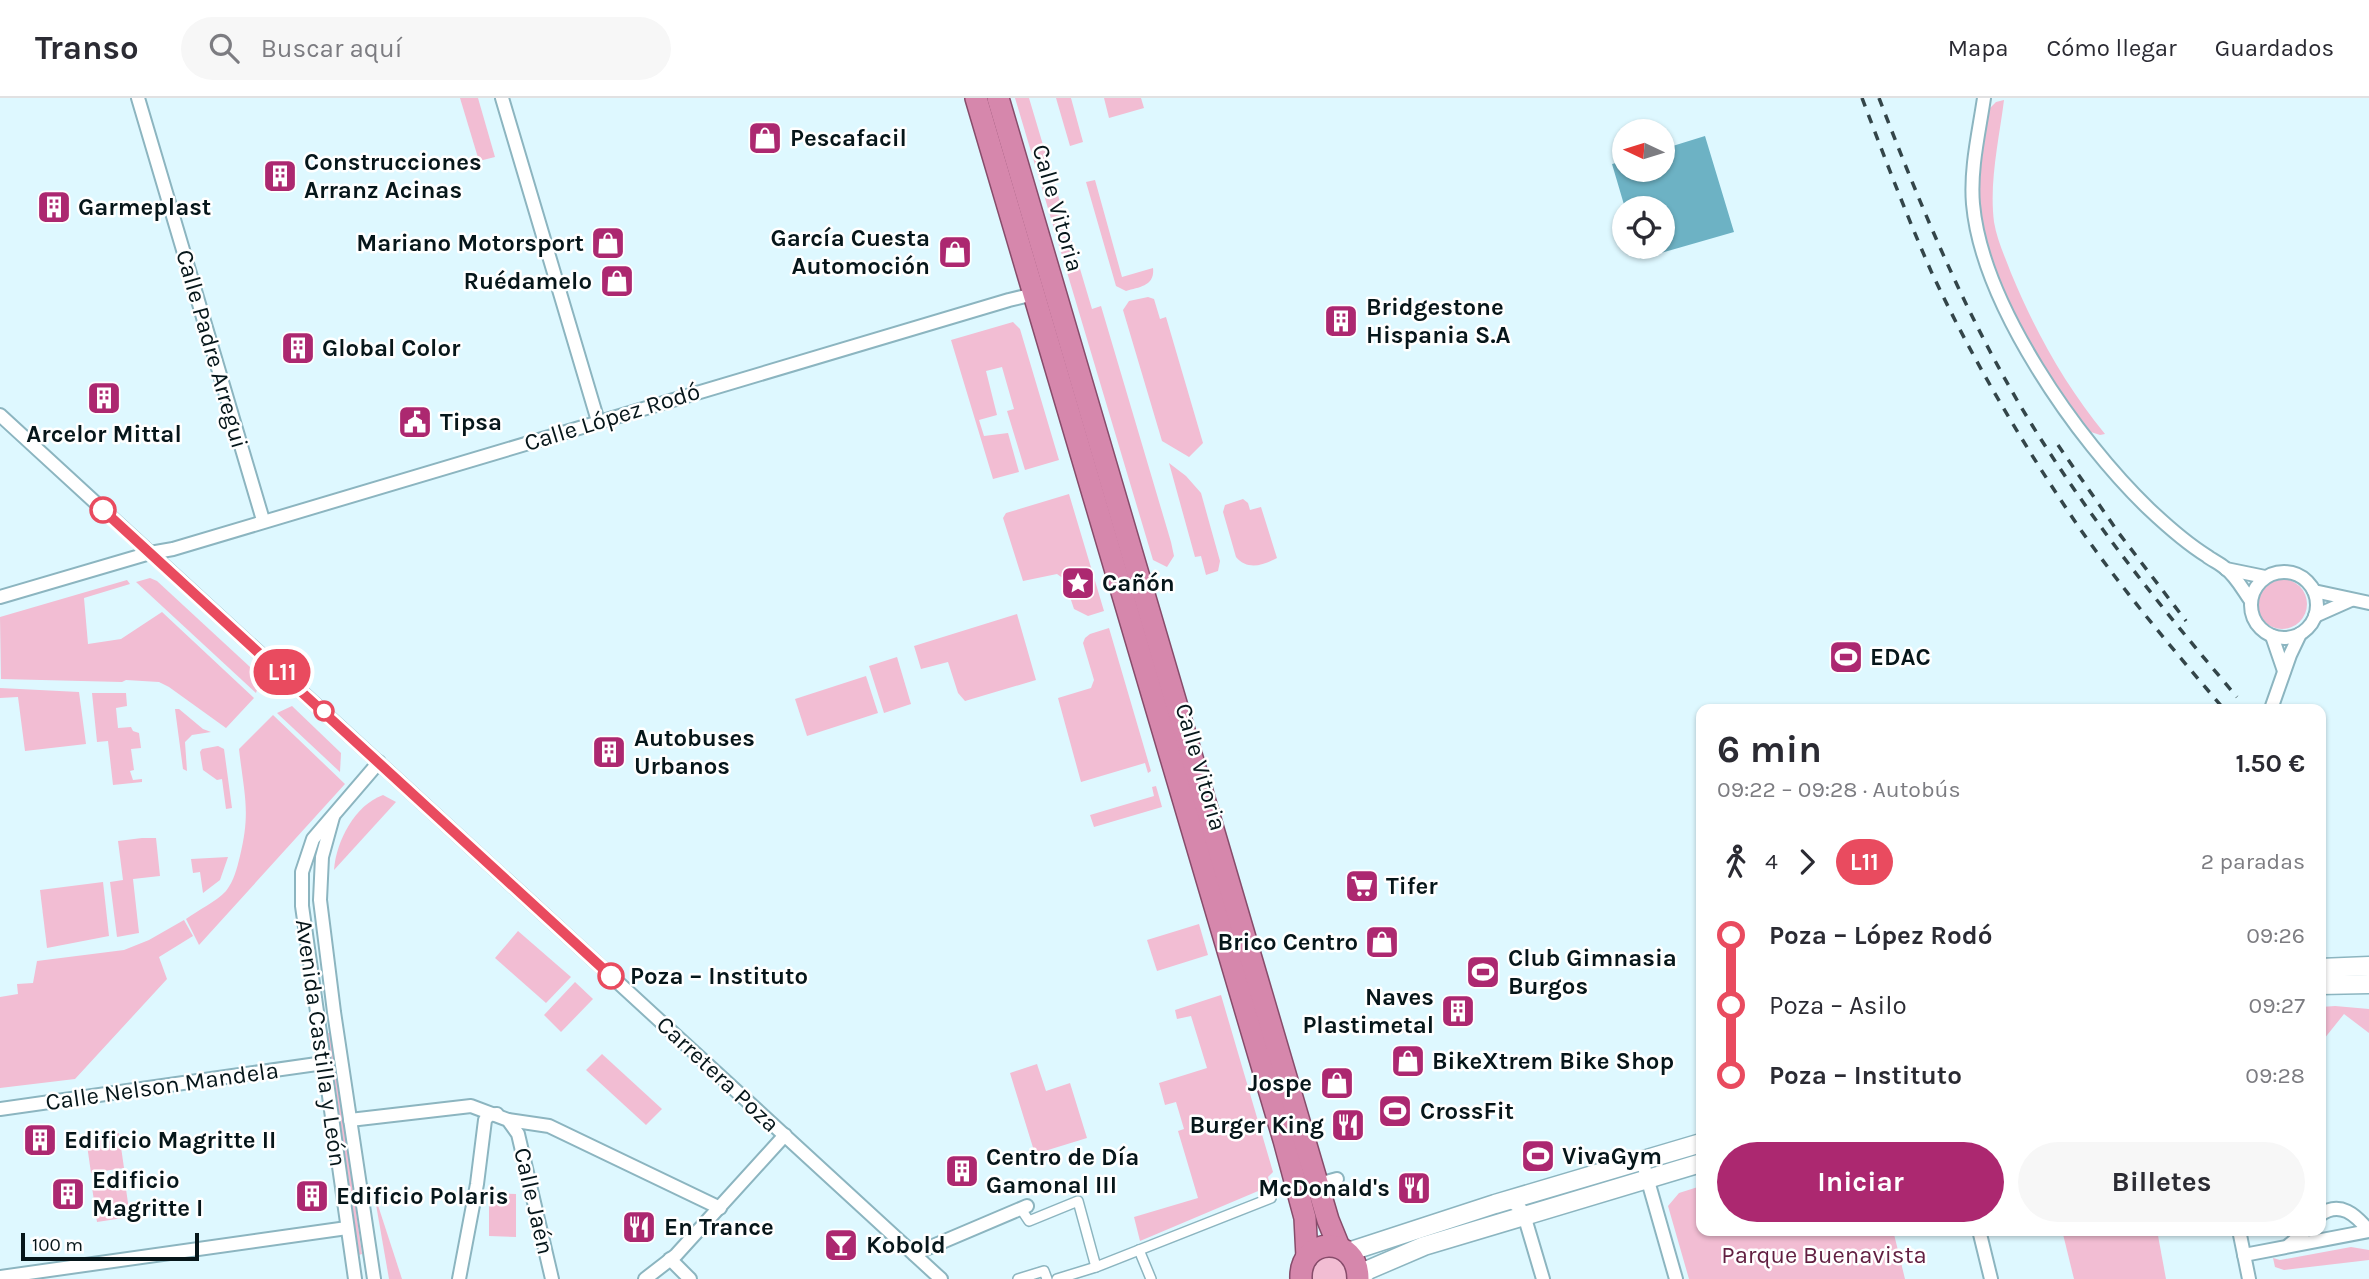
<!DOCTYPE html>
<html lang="es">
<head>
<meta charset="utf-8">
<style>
  :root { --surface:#fff; --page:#f7f7f7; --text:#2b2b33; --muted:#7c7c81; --line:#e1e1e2; --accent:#ac2870 }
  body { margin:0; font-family:Karla,sans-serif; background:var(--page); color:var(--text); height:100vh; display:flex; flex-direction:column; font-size:26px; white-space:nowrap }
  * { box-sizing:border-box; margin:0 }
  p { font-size:23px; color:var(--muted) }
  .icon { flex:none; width:38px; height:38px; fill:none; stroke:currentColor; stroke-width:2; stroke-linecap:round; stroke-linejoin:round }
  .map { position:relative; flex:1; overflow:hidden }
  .sheet { position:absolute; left:1696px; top:606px; width:630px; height:532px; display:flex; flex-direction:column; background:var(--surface); border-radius:14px; box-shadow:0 2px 5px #0004 }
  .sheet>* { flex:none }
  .badge { padding:0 14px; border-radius:23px; font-size:24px; line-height:46px }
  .needle { width:46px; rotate:274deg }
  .tools { position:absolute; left:1612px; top:21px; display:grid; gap:14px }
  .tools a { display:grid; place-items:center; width:63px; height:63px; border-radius:50%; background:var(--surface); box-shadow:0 2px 5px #0004; font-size:35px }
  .scale { position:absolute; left:21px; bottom:18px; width:178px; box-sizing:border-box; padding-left:7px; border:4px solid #06161a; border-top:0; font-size:19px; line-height:24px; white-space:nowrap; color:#06161a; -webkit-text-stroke:5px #fff; paint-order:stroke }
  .map>.badge { position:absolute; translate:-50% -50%; box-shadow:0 0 0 4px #fff }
  .legs { display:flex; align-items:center; gap:10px; height:77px; padding:0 21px; font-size:23px }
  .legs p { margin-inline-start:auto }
  .summary { display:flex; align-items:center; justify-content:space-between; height:119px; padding:0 21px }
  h1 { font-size:38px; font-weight:700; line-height:52px }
  .action { display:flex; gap:14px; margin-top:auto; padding:14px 21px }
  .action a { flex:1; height:80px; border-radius:42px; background:var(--accent); color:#fff; font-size:28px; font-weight:700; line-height:80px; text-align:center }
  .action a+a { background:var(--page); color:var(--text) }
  ul { padding:0 21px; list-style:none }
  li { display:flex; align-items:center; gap:24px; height:70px; font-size:26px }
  li i { display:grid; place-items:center; width:10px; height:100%; margin:0 9px; background:currentColor }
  li i::after { content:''; width:18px; height:18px; margin:-9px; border:5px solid; border-radius:50%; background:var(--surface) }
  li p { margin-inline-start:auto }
  li:first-child i { background:linear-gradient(#0000 50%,currentColor 0) }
  li:last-child i { background:linear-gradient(currentColor 50%,#0000 0) }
  header { display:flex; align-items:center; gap:42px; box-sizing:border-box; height:98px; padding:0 35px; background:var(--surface); border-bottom:2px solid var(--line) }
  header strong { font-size:33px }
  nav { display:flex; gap:38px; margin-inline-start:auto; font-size:24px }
  .search { width:490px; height:63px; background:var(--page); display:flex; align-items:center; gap:18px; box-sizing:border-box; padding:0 24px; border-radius:38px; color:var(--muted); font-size:26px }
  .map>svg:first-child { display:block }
  .green { fill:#f2bdd3 }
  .water { fill:#6db2c4 }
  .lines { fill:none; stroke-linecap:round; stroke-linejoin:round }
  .pedestrian-casing { stroke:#8cb5c0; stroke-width:12 }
  .minor-casing { stroke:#8cb5c0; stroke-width:16 }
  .secondary-casing { stroke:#8cb5c0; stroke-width:21 }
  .trunk-casing { stroke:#874c6b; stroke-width:24 }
  .pedestrian { stroke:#fff; stroke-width:9 }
  .minor { stroke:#fff; stroke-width:12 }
  .secondary { stroke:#fff; stroke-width:18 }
  .trunk { stroke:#d687ac; stroke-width:21 }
  .rail { stroke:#334549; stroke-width:3.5; stroke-dasharray:9 9; stroke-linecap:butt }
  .line-1-casing { stroke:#fff; stroke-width:16 }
  .line-1 { stroke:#e94b5f; stroke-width:10 }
  .stop-1-dot { fill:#fff; stroke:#e94b5f; stroke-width:3.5 }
  .labels { text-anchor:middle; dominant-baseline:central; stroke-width:5; stroke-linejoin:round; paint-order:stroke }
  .poi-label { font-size:24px; font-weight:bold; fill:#06161a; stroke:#fff; text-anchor:start }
  .street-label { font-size:24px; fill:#06161a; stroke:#fff }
  .stop-label { font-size:24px; font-weight:bold; fill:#06161a; stroke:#fff; text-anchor:start }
  .park-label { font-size:24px; fill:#621f41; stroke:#fff }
</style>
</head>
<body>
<header>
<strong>Transo</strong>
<div class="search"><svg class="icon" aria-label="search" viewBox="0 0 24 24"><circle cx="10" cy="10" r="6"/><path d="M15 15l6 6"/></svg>Buscar aquí</div>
<nav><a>Mapa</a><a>Cómo llegar</a><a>Guardados</a></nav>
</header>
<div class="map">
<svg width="2369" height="1181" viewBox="0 0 2369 1181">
  <rect width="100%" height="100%" fill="#def8ff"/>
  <!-- green -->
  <g class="green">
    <path d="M460,0H478L495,59L479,63Z"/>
    <path d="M1015,0H1029L1092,211L1101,208L1171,444L1174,458L1167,469L1153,462Z"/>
    <path d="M1056,0H1071L1083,44L1070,48Z"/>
    <path d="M1104,0H1141L1144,10L1109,20Z"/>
    <path d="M2004,2C1999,42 1989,84 1994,124C1997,142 2005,159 2011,175C2035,233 2065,287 2105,336L2100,337L2091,334C2045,275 1981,178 1979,101C1979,71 1985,41 1989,11L1996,4Z"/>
    <path d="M1095,82L1122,179L1153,170C1155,188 1140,189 1126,193L1116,188L1086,84Z"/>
    <path d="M1148,199L1154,201L1160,221L1166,219L1203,345L1189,359L1162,343L1123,212L1129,203Z"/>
    <path d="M1013,224L1020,231L1059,362L1025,372L1007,313L1014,311L1002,269L986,273L997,317L979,322L984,338L1008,335L1019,374L993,381L951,242Z"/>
    <path d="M1169,365L1186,378L1201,395L1220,463L1218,473L1206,477L1201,458L1195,459Z"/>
    <path d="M1069,396L1104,513L1088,518L1074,511L1064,481L1057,476L1023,483L1003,420L1006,415Z"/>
    <path d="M1243,401L1248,405L1250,412L1261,409L1277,460C1263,467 1248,473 1236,459L1223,414L1225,407Z"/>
    <path d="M150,480L157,483L261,579L256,595L136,484Z"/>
    <circle cx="2282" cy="506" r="25"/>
    <path d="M127,482L130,486L84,500L88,546L121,541L162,514L254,600L226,630L169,589L159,584L126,582L122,584L1,581L0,519Z"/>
    <path d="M1017,516L1036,582L965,603L958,595L948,564L921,571L914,548Z"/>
    <path d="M1109,530L1151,673L1148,675L1145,665L1081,684L1058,600L1091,590L1094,582L1083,545L1085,540L1090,536Z"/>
    <path d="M897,559L911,606L884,615L869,568Z"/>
    <path d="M866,578L878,615L807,638L795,601Z"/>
    <path d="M0,590L79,594L86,646L25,653L18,599L0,600Z"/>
    <path d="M92,595H126L127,608L116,610L118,630L131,629L133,633L139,635L141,650L131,651L134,672L130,673L133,682L142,681V684L113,687L108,643L97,644Z"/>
    <path d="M292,608L341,655L340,674L277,615Z"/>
    <path d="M175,611H179L203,631L211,634L192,637L185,644L187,673L183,671Z"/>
    <path d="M273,617L345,686L199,847L186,821C198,812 216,804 226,793C234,783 237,770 240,758C251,713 244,696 239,651Z"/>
    <path d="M218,648L224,651L232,710L226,711L222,681L217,682L203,672L200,654L202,651Z"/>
    <path d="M1156,688L1162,709L1094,729L1090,717L1154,698L1152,689Z"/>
    <path d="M383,697L396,704L334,772C336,743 355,707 383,697Z"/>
    <path d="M142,740H156L160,778L133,781L139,835L117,839L110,784L123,782L118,743Z"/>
    <path d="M228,759L220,782L203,795L200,774L193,775L191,761Z"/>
    <path d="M103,784L109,838L47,850L40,792Z"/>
    <path d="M184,822L193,838L159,859L167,881L75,981L0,990V899L18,896L17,886L33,885L37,863L124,852L149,842Z"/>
    <path d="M1199,826L1208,857L1157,873L1147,842Z"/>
    <path d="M518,833L571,879L546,905L495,860Z"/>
    <path d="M575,884L593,901L561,934L544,917Z"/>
    <path d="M1221,897L1273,1074L1268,1079L1270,1088L1140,1143L1134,1119L1198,1100L1178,1033L1184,1031L1176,1004L1165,1007L1159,985L1207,970L1191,918L1177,921L1175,912Z"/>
    <path d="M2335,908L2369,911V935L2344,916L2324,941L2321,939V909Z"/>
    <path d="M328,935H331L362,1156L359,1157Z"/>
    <path d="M602,956L662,1011L646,1027L586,972Z"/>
    <path d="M1037,966L1046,993L1070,985L1087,1040L1035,1056L1010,975Z"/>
    <path d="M119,1035L124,1070L91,1075L86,1040Z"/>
    <path d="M125,1084L130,1119L97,1124L92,1089Z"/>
    <path d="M1701,1088V1132H1893L1905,1181H1689L1668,1108L1679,1095Z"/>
    <path d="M374,1095L402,1181H389Z"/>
    <path d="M489,1095L516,1096V1139L489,1138Z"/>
    <path d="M2062,1132H2157L2166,1181H2074Z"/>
    <path d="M2351,1149L2369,1152V1162L2284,1172L2275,1169L2273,1160L2280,1162Z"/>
    <path d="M1327,1158C1340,1159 1348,1168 1347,1181H1310V1176L1317,1162Z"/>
  </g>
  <!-- water -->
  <path class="water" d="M1705,38L1734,134L1640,161L1636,149H1662V110H1625L1612,66L1624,63V72H1662L1663,51Z"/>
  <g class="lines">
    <!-- pedestrian casing -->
    <g class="pedestrian-casing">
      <g id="pedestrian">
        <path d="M1021,1111L1029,1123L1078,1103L1096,1169"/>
        <path d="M1139,1152L1151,1181"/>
        <path d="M1018,1181L1044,1173L1047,1181"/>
        <path d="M1057,1181L1096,1169L1271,1100"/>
      </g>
    </g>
    <!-- minor casing -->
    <g class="minor-casing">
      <g id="minor">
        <path d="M138,0L263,422"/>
        <path d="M502,0L598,323"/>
        <path d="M1984,0C1979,34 1970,71 1973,106C1982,206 2077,342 2149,411C2167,428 2186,445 2207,458C2212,462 2219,465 2225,470C2236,478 2243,492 2251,503"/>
        <path d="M0,317L941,1181"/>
        <path d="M2226,471L2265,479"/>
        <circle cx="2284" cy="507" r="33"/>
        <path d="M2314,493L2369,505"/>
        <path d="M0,499L150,455L173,451L1009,202L1034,196L1037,197"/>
        <path d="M2315,518L2351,502"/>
        <path d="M2272,538L2284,573"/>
        <path d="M2271,611L2290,557L2300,536"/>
        <path d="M333,719L322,759L320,802L334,914L374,1181"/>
        <path d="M0,1011L324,965"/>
        <path d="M350,1022L471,1008L508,1022L518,1036L552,1181"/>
        <path d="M508,1022L549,1028L720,1110"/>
        <path d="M1642,1062L1676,1181"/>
        <path d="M1326,1084L1337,1081"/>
        <path d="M1509,1102L1520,1110L1524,1117L1543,1181"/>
        <path d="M2320,1117C2340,1102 2356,1117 2369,1133"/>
        <path d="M1979,1132L1991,1181"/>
        <path d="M2239,1132L2249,1181"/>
        <path d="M2289,1147L2307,1132"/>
        <path d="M914,1156L1027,1108"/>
        <path d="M2244,1157L2369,1133"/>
        <path d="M670,1161L690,1181"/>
        <path d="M0,1179L347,1130"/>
        <path d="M355,1181L302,808V774L313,741L379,664"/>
        <path d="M459,1181L477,1086L485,1022L489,1017L497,1016"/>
        <path d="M645,1181L676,1157L785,1037"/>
      </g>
    </g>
    <!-- secondary casing -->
    <g class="secondary-casing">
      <g id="secondary">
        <path d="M2320,870L2369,868"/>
        <path d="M2320,887L2369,886"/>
        <path d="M1348,1154L1495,1106L1701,1045"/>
        <path d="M1359,1180L1368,1172L1424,1148L1701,1065"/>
      </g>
    </g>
    <!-- trunk casing -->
    <g class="trunk-casing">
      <g id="trunk">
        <path d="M976,0L1284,1042L1305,1120L1307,1159"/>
        <path d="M998,0L1328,1122L1339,1149"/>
        <path d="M1301,1181C1299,1138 1358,1136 1358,1181"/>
      </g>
    </g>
    <!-- pedestrian -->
    <use href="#pedestrian" class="pedestrian"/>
    <!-- minor -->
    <use href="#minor" class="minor"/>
    <!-- secondary -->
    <use href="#secondary" class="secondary"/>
    <!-- trunk -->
    <use href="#trunk" class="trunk"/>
    <!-- rail -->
    <g class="rail">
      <path d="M1862,0C1884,58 1906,116 1931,173C1971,259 2021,343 2074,422C2119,488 2171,549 2223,610"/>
      <path d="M1879,0C1922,112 1969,225 2032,327C2092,424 2163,512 2237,599"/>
      <path d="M2058,347L2118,434L2186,523"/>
    </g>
  </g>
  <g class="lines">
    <!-- line-1 casing -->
    <g class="line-1-casing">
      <path id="line-1" d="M103,412L611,878"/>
    </g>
    <!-- line-1 -->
    <use href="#line-1" class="line-1"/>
  </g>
  <!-- icons -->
  <defs>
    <g id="shop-square" transform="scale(1.75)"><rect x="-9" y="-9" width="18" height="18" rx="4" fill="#ac2870" stroke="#fff"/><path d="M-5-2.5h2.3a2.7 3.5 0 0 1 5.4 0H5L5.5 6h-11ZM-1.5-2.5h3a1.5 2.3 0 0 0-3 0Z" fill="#fff"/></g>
    <g id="building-square" transform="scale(1.75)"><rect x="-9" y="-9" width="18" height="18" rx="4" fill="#ac2870" stroke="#fff"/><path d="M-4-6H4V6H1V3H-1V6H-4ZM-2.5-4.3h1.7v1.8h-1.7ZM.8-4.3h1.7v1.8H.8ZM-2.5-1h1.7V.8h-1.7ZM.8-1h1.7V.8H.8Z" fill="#fff"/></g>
    <g id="civic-square" transform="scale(1.75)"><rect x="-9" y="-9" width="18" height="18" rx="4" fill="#ac2870" stroke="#fff"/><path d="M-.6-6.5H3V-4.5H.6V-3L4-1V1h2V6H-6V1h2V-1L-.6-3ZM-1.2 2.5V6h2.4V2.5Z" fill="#fff"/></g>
    <g id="sight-square" transform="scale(1.75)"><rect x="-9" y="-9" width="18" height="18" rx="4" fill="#ac2870" stroke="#fff"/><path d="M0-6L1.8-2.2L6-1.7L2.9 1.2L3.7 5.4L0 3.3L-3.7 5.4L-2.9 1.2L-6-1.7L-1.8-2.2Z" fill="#fff"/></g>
    <g id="stadium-square" transform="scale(1.75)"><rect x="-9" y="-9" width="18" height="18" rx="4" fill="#ac2870" stroke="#fff"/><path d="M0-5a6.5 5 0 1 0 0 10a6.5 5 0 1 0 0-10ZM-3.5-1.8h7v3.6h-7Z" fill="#fff"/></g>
    <g id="supermarket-square" transform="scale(1.75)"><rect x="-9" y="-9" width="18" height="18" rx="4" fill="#ac2870" stroke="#fff"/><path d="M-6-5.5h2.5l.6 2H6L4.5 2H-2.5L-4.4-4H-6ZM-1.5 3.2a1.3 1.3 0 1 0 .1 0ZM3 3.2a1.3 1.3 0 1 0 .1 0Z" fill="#fff"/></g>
    <g id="restaurant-square" transform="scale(1.75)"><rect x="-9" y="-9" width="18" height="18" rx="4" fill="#ac2870" stroke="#fff"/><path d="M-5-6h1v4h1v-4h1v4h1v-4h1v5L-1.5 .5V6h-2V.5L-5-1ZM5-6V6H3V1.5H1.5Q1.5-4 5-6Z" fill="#fff"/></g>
    <g id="bar-square" transform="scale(1.75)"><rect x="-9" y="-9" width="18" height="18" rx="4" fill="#ac2870" stroke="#fff"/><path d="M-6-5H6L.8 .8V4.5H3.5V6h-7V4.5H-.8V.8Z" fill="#fff"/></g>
  </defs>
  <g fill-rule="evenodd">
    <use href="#shop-square" x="765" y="40"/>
    <use href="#building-square" x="280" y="78"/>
    <use href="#building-square" x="54" y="109"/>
    <use href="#shop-square" x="608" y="145"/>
    <use href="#shop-square" x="955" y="154"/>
    <use href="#shop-square" x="617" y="183"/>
    <use href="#building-square" x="1341" y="223"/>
    <use href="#building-square" x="298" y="250"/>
    <use href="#building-square" x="104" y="300"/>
    <use href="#civic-square" x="415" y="324"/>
    <use href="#sight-square" x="1078" y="485"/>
    <use href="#stadium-square" x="1846" y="559"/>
    <use href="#building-square" x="609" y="654"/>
    <use href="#supermarket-square" x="1362" y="788"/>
    <use href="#shop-square" x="1382" y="844"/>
    <use href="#stadium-square" x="1483" y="874"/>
    <use href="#building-square" x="1458" y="913"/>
    <use href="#shop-square" x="1408" y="963"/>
    <use href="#shop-square" x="1337" y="985"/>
    <use href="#stadium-square" x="1395" y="1013"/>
    <use href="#restaurant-square" x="1348" y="1027"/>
    <use href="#building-square" x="40" y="1042"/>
    <use href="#stadium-square" x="1538" y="1058"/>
    <use href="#building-square" x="962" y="1073"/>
    <use href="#restaurant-square" x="1414" y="1090"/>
    <use href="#building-square" x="68" y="1096"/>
    <use href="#building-square" x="312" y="1098"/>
    <use href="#restaurant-square" x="639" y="1129"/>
    <use href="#bar-square" x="841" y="1147"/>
  </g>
  <!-- markers -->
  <g class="stop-1-dot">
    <circle cx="103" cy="412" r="12"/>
    <circle cx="324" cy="613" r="9"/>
    <circle cx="611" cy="878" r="12"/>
  </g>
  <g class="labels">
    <!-- poi labels -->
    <g class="poi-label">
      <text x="790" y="40">Pescafacil</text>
      <text x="304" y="64">Construcciones<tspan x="304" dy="28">Arranz Acinas</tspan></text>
      <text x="78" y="109">Garmeplast</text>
      <text x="930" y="140" text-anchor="end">García Cuesta<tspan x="930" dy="28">Automoción</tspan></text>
      <text x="584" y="145" text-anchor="end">Mariano Motorsport</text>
      <text x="592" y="183" text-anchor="end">Ruédamelo</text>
      <text x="1366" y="209">Bridgestone<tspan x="1366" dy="28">Hispania S.A</tspan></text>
      <text x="322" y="250">Global Color</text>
      <text x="440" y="324">Tipsa</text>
      <text x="104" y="336" text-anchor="middle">Arcelor Mittal</text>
      <text x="1102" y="485">Cañón</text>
      <text x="1870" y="559">EDAC</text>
      <text x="634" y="640">Autobuses<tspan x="634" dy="28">Urbanos</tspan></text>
      <text x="1386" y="788">Tifer</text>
      <text x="1358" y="844" text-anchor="end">Brico Centro</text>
      <text x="1508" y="860">Club Gimnasia<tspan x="1508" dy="28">Burgos</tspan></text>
      <text x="1434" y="899" text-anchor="end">Naves<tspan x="1434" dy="28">Plastimetal</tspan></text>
      <text x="1432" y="963">BikeXtrem Bike Shop</text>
      <text x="1312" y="985" text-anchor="end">Jospe</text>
      <text x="1420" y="1013">CrossFit</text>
      <text x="1324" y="1027" text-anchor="end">Burger King</text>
      <text x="64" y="1042">Edificio Magritte II</text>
      <text x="1562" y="1058">VivaGym</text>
      <text x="986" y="1059">Centro de Día<tspan x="986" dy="28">Gamonal III</tspan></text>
      <text x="92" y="1082">Edificio<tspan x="92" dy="28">Magritte I</tspan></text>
      <text x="1390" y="1090" text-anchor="end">McDonald's</text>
      <text x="336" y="1098">Edificio Polaris</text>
      <text x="664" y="1129">En Trance</text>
      <text x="866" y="1147">Kobold</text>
    </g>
    <!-- street labels -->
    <g class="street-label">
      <text transform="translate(1058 110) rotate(74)">Calle Vitoria</text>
      <text transform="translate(212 251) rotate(74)">Calle Padre Arregui</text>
      <text transform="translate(612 319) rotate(-17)">Calle López Rodó</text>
      <text transform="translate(1201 669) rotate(74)">Calle Vitoria</text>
      <text transform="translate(321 945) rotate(82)">Avenida Castilla y León</text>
      <text transform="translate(718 976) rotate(43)">Carretera Poza</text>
      <text transform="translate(162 988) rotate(-8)">Calle Nelson Mandela</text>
      <text transform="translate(534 1103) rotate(77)">Calle Jaén</text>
    </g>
    <!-- stop labels -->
    <g class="stop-label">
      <text x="630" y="878">Poza – Instituto</text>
    </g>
    <!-- park labels -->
    <g class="park-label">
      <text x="1824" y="1157">Parque Buenavista</text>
    </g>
  </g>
</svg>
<div class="tools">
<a><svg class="needle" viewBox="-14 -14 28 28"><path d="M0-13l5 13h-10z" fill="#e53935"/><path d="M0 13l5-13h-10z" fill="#7c7c81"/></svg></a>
<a><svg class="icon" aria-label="locate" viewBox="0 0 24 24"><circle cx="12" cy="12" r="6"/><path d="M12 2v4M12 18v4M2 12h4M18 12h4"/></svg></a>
</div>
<div class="scale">100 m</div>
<b class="badge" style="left:282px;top:574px;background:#e94b5f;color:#fff">L11</b>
<section class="sheet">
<div class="summary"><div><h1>6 min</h1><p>09:22 – 09:28 · Autobús</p></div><b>1.50 €</b></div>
<div class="legs"><svg class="icon" aria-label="walk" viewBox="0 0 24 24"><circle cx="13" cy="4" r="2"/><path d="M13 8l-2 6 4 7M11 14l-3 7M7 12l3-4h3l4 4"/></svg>4<svg class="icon" aria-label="forward" viewBox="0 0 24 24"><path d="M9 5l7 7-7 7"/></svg><b class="badge" style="background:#e94b5f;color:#fff">L11</b><p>2 paradas</p></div>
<ul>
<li><i style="color:#e94b5f"></i><b>Poza – López Rodó</b><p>09:26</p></li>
<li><i style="color:#e94b5f"></i><span>Poza – Asilo</span><p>09:27</p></li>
<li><i style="color:#e94b5f"></i><b>Poza – Instituto</b><p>09:28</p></li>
</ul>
<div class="action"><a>Iniciar</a><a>Billetes</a></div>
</section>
</div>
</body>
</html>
